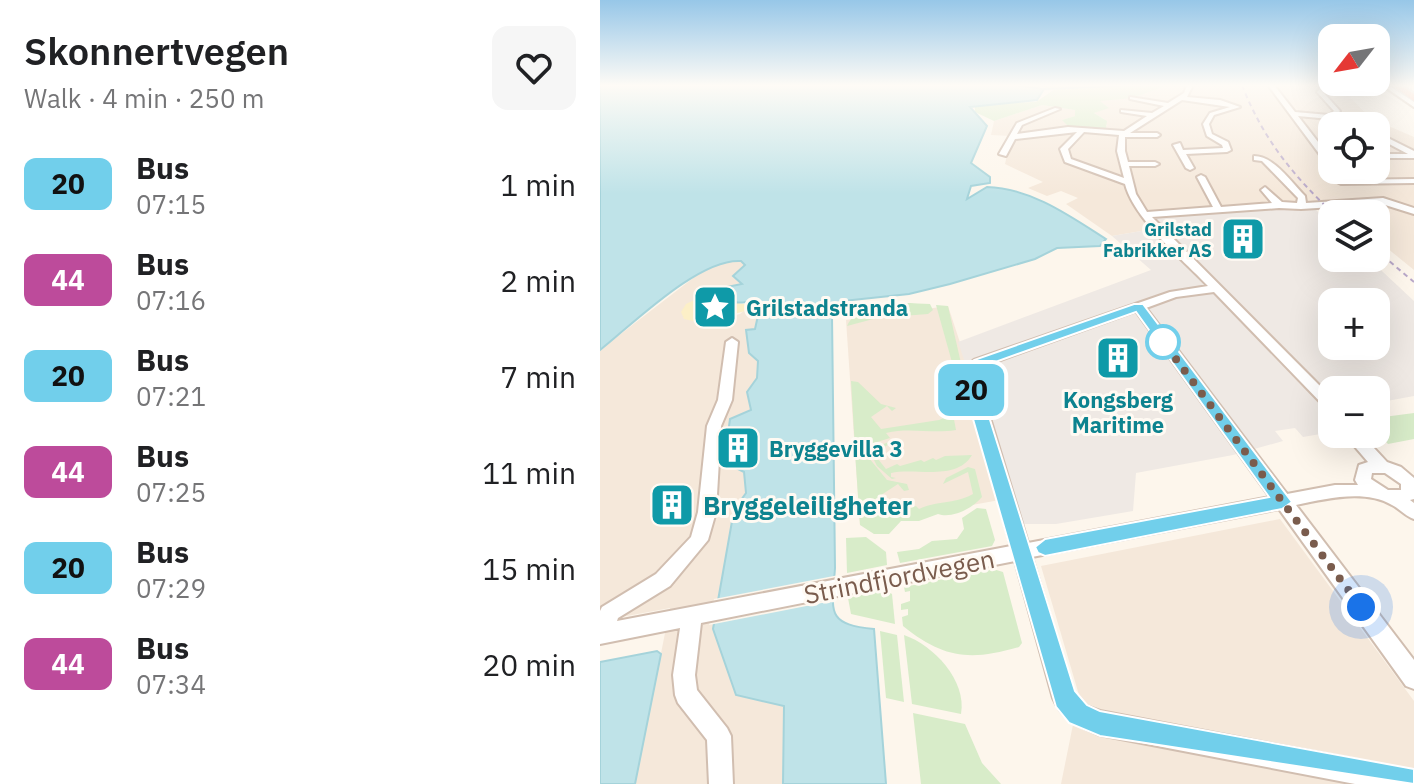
<!DOCTYPE html>
<html lang="en">
<head>
<meta charset="utf-8">
<style>
  :root { --surface:#fff; --page:#f6f6f6; --text:#202124; --muted:#757577 }
  body { margin:0; font-family:"IBM Plex Sans",sans-serif; background:var(--page); color:var(--text); height:100vh; display:flex; flex-direction:column; font-size:30px; white-space:nowrap }
  * { box-sizing:border-box; margin:0 }
  p { font-size:26px; color:var(--muted) }
  .icon { flex:none; width:44px; height:44px; fill:none; stroke:currentColor; stroke-width:2; stroke-linecap:round; stroke-linejoin:round }
  .map { position:relative; flex:1; overflow:hidden }
  .sheet { display:flex; flex-direction:column; background:var(--surface); width:600px }
  .sheet>* { flex:none }
  .badge { padding:0 16px; border-radius:12px; font-size:28px; line-height:52px }
  .needle { width:52px; rotate:239deg }
  .tools { position:absolute; left:718px; top:24px; display:grid; gap:16px }
  .tools a { display:grid; place-items:center; width:72px; height:72px; border-radius:16px; background:var(--surface); box-shadow:0 8px 32px #0002; font-size:40px }
  .you { position:absolute; width:40px; height:40px; margin:-20px; border:6px solid #fff; border-radius:50%; background:#1a73e8; box-shadow:0 0 0 12px #1a73e833 }
  .map>.badge { position:absolute; translate:-50% -50%; box-shadow:0 0 0 4px #fff }
  .round { display:grid; place-items:center; flex:none; width:84px; height:84px; border-radius:16px; background:var(--page) }
  .headline { display:flex; align-items:center; justify-content:space-between; height:136px; padding:0 24px }
  h1 { font-size:38px; font-weight:600; line-height:60px }
  ul { padding:0; list-style:none }
  li { display:flex; align-items:center; gap:24px; height:96px; padding:0 24px }
  li div { flex:1 }
  li b { display:block; font-size:30px }
  li em { font-style:normal }
  li .badge { min-width:88px; font-weight:700; text-align:center }
  main { display:flex; flex:1; min-height:0 }
  .map>svg:first-child { display:block }
  .residential { fill:#f5e8da; fill-rule:evenodd }
  .industrial { fill:#efe9e4; fill-rule:evenodd }
  .green { fill:#d8ecc9 }
  .sand { fill:#fcefc7 }
  .water { fill:#bfe3e8; stroke:#a5d3da; stroke-width:2 }
  .pier { fill:#fdf6ec }
  .lines { fill:none; stroke-linecap:round; stroke-linejoin:round }
  .stream { stroke:#a5d3da; stroke-width:2 }
  .minor-casing { stroke:#d1beb0; stroke-width:4 }
  .highway-casing { stroke:#dad1cd; stroke-width:4 }
  .minor { fill:#fff; fill-rule:evenodd }
  .highway { fill:#f7b7a3; fill-rule:evenodd }
  .rail { stroke:#b9a8c9; stroke-width:2; stroke-dasharray:5 4; stroke-linecap:butt }
  .line { fill:#71cfeb; stroke:#fff; stroke-width:2 }
  .walk { stroke:#7a5c4d; stroke-width:8; stroke-dasharray:0 14.4 }
  .stop-dot { fill:#fff; stroke:#71cfeb; stroke-width:4 }
  .labels { text-anchor:middle; dominant-baseline:central; stroke-width:6; stroke-linejoin:round; paint-order:stroke }
  .far-culture-label { font-size:18px; font-weight:bold; fill:#0d838f; stroke:#fffaf3; text-anchor:end }
  .culture-label { font-size:22px; font-weight:bold; fill:#0d838f; stroke:#fffaf3; text-anchor:start }
  .near-culture-label { font-size:26px; font-weight:bold; fill:#0d838f; stroke:#fffaf3; text-anchor:start }
  .near-street-label { font-size:26px; fill:#7a5c4d; stroke:#fffaf3 }
</style>
</head>
<body>
<main>
<section class="sheet">
<div class="headline"><div><h1>Skonnertvegen</h1><p>Walk · 4 min · 250 m</p></div><a class="round"><svg class="icon" aria-label="heart" viewBox="0 0 24 24"><path d="M12 20l-8-8c-3-5 5-10 8-4 3-6 11-1 8 4z"/></svg></a></div>
<ul>
<li><span class="badge" style="background:#71cfeb;color:#111">20</span><div><b>Bus</b><p>07:15</p></div><em>1 min</em></li>
<li><span class="badge" style="background:#bd4b9b;color:#fff">44</span><div><b>Bus</b><p>07:16</p></div><em>2 min</em></li>
<li><span class="badge" style="background:#71cfeb;color:#111">20</span><div><b>Bus</b><p>07:21</p></div><em>7 min</em></li>
<li><span class="badge" style="background:#bd4b9b;color:#fff">44</span><div><b>Bus</b><p>07:25</p></div><em>11 min</em></li>
<li><span class="badge" style="background:#71cfeb;color:#111">20</span><div><b>Bus</b><p>07:29</p></div><em>15 min</em></li>
<li><span class="badge" style="background:#bd4b9b;color:#fff">44</span><div><b>Bus</b><p>07:34</p></div><em>20 min</em></li>
</ul>
</section>
<div class="map">
<svg width="814" height="784" viewBox="0 0 814 784">
  <rect width="100%" height="100%" fill="#fdf6ec"/>
  <!-- residential -->
  <g class="residential">
    <path d="M569,85H778L754,92L750,97L770,118L814,137V270L776,239V214H744L730,204L549,211L537,213L553,229L512,236L466,204L478,198L461,191L447,196L428,188L443,182L405,164L411,136L391,135L394,121L442,105L475,110V116L462,120L507,126L504,119L494,113L508,107L499,101L508,98H532ZM732,126H776V170H732Z"/>
    <path d="M141,261L146,265L134,278L142,284L105,294L102,323L140,314L155,301L161,302L159,308L189,304L136,695L184,706L183,784H35L70,608L0,621V350L101,272L123,262Z"/>
    <path d="M348,306L411,498L260,525L246,320Z"/>
    <path d="M680,519L814,701V784H461L479,695L441,566Z"/>
  </g>
  <!-- industrial -->
  <path class="industrial" d="M668,207L715,209L732,225V258H768L814,301V396L776,403V390H732V429L726,433L703,437L695,428L675,431L683,441L633,455L536,473L533,511L456,524H420L358,342L551,270L512,236L553,229L555,216ZM732,302H776V346H732Z"/>
  <!-- green -->
  <g class="green">
    <path d="M426,85H569L532,98L500,101L509,108L494,113L507,121L506,128H470L462,120L475,116V110L442,105L394,121L375,112V106L381,104L436,102L455,89Z"/>
    <path d="M330,304L333,310L328,314L277,318L247,326C260,298 305,303 330,304Z"/>
    <path d="M336,305L348,306L363,372L355,373Z"/>
    <path d="M251,381L258,382L281,404L296,408L292,411L287,406L271,417L281,429L339,420L353,414L356,430C331,434 310,427 286,433L290,438L255,449Z"/>
    <path d="M814,413V439L788,444L776,431V418Z"/>
    <path d="M291,441H297L302,447L292,442L274,454L286,469L297,464L300,466L321,460L324,462L333,458L336,460L345,456L372,455C356,482 315,467 291,473V477L296,478L292,479L277,466L269,450Z"/>
    <path d="M255,452H264L287,480L307,484L309,490L304,491L298,484L278,497L284,510L291,514L316,506L319,509C338,500 352,505 373,494L368,472L343,484L346,478L368,467L375,469L382,497C373,508 352,519 338,514L319,521H301L289,534H274L260,525Z"/>
    <path d="M377,508L386,509L395,540L392,546L300,563L297,552L319,549L332,541L357,539L364,529L362,518Z"/>
    <path d="M266,537L286,552L287,565L247,573L246,538Z"/>
    <path d="M393,569L403,572L422,643L419,647C371,661 344,659 303,626L302,617L308,615V609L301,610V604L310,601V591L305,592L304,587Z"/>
    <path d="M285,590L292,594L295,624L251,614L248,598Z"/>
    <path d="M280,631L297,635L304,702L286,698Z"/>
    <path d="M304,635C333,645 367,680 361,714L312,704Z"/>
    <path d="M313,713L365,724L382,763L401,784H321Z"/>
  </g>
  <!-- sand -->
  <path class="sand" d="M117,289L138,303L148,305L145,311L102,323L84,319L81,312L86,304Z"/>
  <!-- water -->
  <g class="water">
    <path d="M0,85H415L444,89L437,100L370,107L387,126L371,163L390,177V183L371,186L367,199L387,187C431,188 470,216 506,239L500,246L457,248L435,259L350,284L309,294L243,301L234,307L232,316L235,568C232,612 225,624 274,629L286,784H183L184,706L136,695L113,629L134,510L146,493L144,472L124,462L130,419L151,410L147,392L157,378L158,361L149,353L146,330L155,329L161,302C145,298 134,312 117,289L142,284L133,276L145,265L141,261C99,258 33,324 0,350Z"/>
    <path d="M57,651L61,654L35,784H0V662Z"/>
  </g>
  <!-- pier -->
  <path class="pier" d="M239,575L237,600L109,625L114,599Z"/>
  <g class="lines">
    <!-- stream -->
    <path class="stream" d="M444,89L541,85"/>
    <!-- minor casing -->
    <g class="minor-casing">
      <g id="minor">
        <path d="M587,85H593L587,97L620,100L640,107L614,115L609,124L612,134L628,142L631,150L627,152L586,154L594,168L590,170L586,168L573,145L580,143L583,150L623,148L622,145L607,136L603,124L610,113L630,107L582,100L530,133H557L560,135L557,137H525V151L528,162H555L559,164L555,166H529L536,194L547,212L613,207L597,177L601,175L605,177L621,207L672,203L661,190L665,187L682,202L697,203L698,198L662,161L654,160V156C674,156 691,182 705,196L706,203L783,198L814,208V214L782,204L701,209L679,208L552,217L732,398V411L727,409L614,292L576,297L546,308L687,494L735,485H758L755,480L759,465L768,462L744,434H761L787,462L801,467L814,478V499L810,500L814,503V519C805,516 800,509 792,505C764,489 726,499 696,505L814,660V689L806,686L679,509L432,557L473,692L486,706L500,711L814,771V784H755L500,735C479,726 462,720 453,698L415,561L101,623L95,675L97,690L127,728L131,736L133,784H109L107,740L78,703L75,695L73,675L80,628L0,644V611L2,607L56,574L91,537L98,512L107,426L118,400L126,342L132,338L138,342L132,400L121,426L116,512L108,540L70,586L18,618L17,621L411,546L362,371L374,360L570,292L608,286C582,259 534,219 525,184L465,162L460,149L477,132L415,139L406,156L399,154L417,123L455,108L460,109L422,125L417,134L468,127L524,131L547,116L521,112V110L552,113L564,106L530,99V97L568,103L584,93ZM484,132L519,135L517,151L524,178L471,159L468,149ZM536,311L670,497L428,543L376,372L384,366ZM772,473H785L801,484V490H788L771,479Z"/>
        <path d="M668,85H674L695,112L729,115L734,111L717,92L723,85H729L723,92L740,111L735,116L760,126H751L730,119L698,116L732,160V167H729Z"/>
        <path d="M782,85H788L814,102V107Z"/>
        <path d="M776,132L814,151V158H776V154H808L776,137Z"/>
        <path d="M814,179V183L741,184L737,182L741,180Z"/>
      </g>
    </g>
    <!-- highway casing -->
    <g class="highway-casing">
      <path id="highway" d="M792,85H801L814,94V101Z"/>
    </g>
    <!-- minor -->
    <use href="#minor" class="minor"/>
    <!-- highway -->
    <use href="#highway" class="highway"/>
    <!-- rail -->
    <g class="rail">
      <path d="M642,85C662,137 693,176 734,214"/>
      <path d="M776,250L814,282"/>
    </g>
  </g>
  <!-- sky -->
  <linearGradient id="sky" x2="0" y2="1"><stop stop-color="#97c7e8"/><stop offset="0.44" stop-color="#fefbf6"/><stop offset="1" stop-color="#fefbf6" stop-opacity="0"/></linearGradient>
  <rect width="814" height="194" fill="url(#sky)"/>
  <!-- line -->
  <path class="line" d="M534,304H543L692,502L682,509L445,556L438,553L435,547L445,539L669,497L536,312L384,366L376,375L475,691L487,705L500,711L814,769V784L500,736L469,723L456,707L360,374L374,360Z"/>
  <g class="lines">
    <!-- walk -->
    <path class="walk" d="M563,342L561,339L761,607"/>
  </g>
  <!-- icons -->
  <defs>
    <g id="building-square" transform="scale(2.3)"><rect x="-9" y="-9" width="18" height="18" rx="4" fill="#0f9aa8" stroke="#fffaf3"/><path d="M-4-6H4V6H1V3H-1V6H-4ZM-2.5-4.3h1.7v1.8h-1.7ZM.8-4.3h1.7v1.8H.8ZM-2.5-1h1.7V.8h-1.7ZM.8-1h1.7V.8H.8Z" fill="#fff"/></g>
    <g id="sight-square" transform="scale(2.3)"><rect x="-9" y="-9" width="18" height="18" rx="4" fill="#0f9aa8" stroke="#fffaf3"/><path d="M0-6L1.8-2.2L6-1.7L2.9 1.2L3.7 5.4L0 3.3L-3.7 5.4L-2.9 1.2L-6-1.7L-1.8-2.2Z" fill="#fff"/></g>
  </defs>
  <g fill-rule="evenodd">
    <use href="#building-square" x="643" y="239"/>
    <use href="#sight-square" x="115" y="307"/>
    <use href="#building-square" x="518" y="358"/>
    <use href="#building-square" x="138" y="448"/>
    <use href="#building-square" x="72" y="505"/>
  </g>
  <!-- markers -->
  <circle class="stop-dot" cx="563" cy="342" r="16"/>
  <g class="labels">
    <!-- far-culture labels -->
    <g class="far-culture-label">
      <text x="612" y="229">Grilstad<tspan x="612" dy="21">Fabrikker AS</tspan></text>
    </g>
    <!-- culture labels -->
    <g class="culture-label">
      <text x="146" y="307">Grilstadstranda</text>
      <text x="518" y="399" text-anchor="middle">Kongsberg<tspan x="518" dy="25">Maritime</tspan></text>
      <text x="169" y="448">Bryggevilla 3</text>
    </g>
    <!-- near-culture labels -->
    <g class="near-culture-label">
      <text x="103" y="505">Bryggeleiligheter</text>
    </g>
    <!-- near-street labels -->
    <g class="near-street-label">
      <text transform="translate(299 576) rotate(-11)">Strindfjordvegen</text>
    </g>
  </g>
</svg>
<div class="tools">
<a><svg class="needle" viewBox="-14 -14 28 28"><path d="M0-13l5 13h-10z" fill="#e53935"/><path d="M0 13l5-13h-10z" fill="#757577"/></svg></a>
<a><svg class="icon" aria-label="locate" viewBox="0 0 24 24"><circle cx="12" cy="12" r="6"/><path d="M12 2v4M12 18v4M2 12h4M18 12h4"/></svg></a>
<a><svg class="icon" aria-label="layers" viewBox="0 0 24 24"><path d="M12 4l9 5-9 5-9-5zM3 14l9 5 9-5"/></svg></a>
<a>+</a>
<a>−</a>
</div>
<div class="you" style="left:761px;top:607px"></div>
<b class="badge" style="left:371px;top:390px;background:#71cfeb;color:#111">20</b>
</div>
</main>
</body>
</html>
